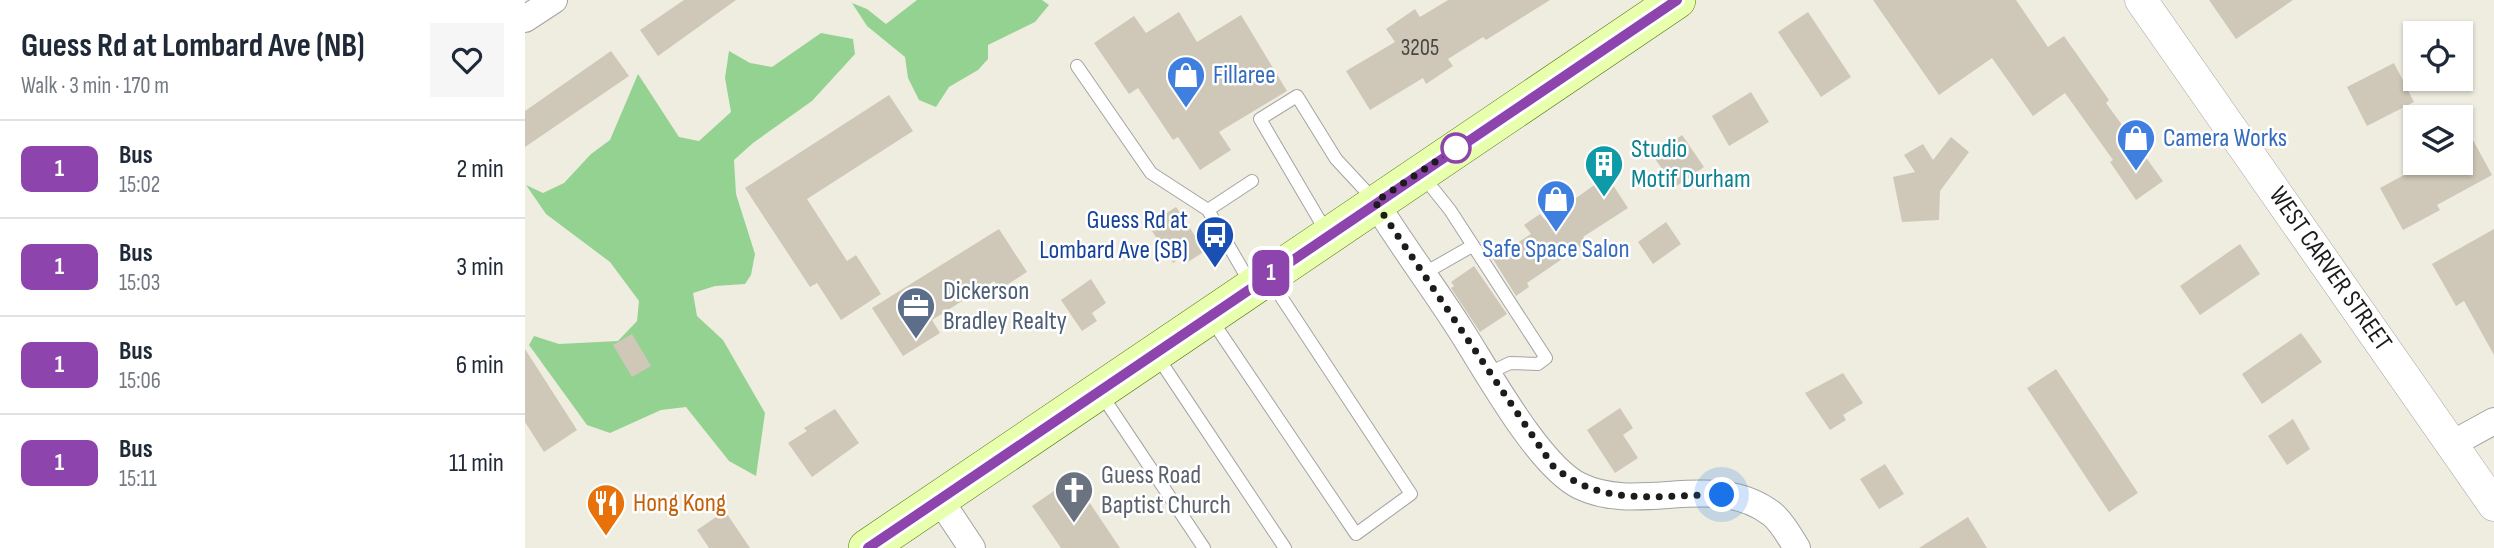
<!DOCTYPE html>
<html lang="en">
<head>
<meta charset="utf-8">
<style>
  :root { --surface:#fff; --page:#f6f6f7; --text:#1f2937; --muted:#747a83; --line:#e0e1e3 }
  body { margin:0; font-family:"Sofia Sans Condensed",sans-serif; background:var(--page); color:var(--text); height:100vh; display:flex; flex-direction:column; font-size:26px; white-space:nowrap }
  * { box-sizing:border-box; margin:0 }
  p { font-size:23px; color:var(--muted) }
  .icon { flex:none; width:38px; height:38px; fill:none; stroke:currentColor; stroke-width:2; stroke-linecap:round; stroke-linejoin:round }
  .map { position:relative; flex:1; overflow:hidden }
  .sheet { display:flex; flex-direction:column; background:var(--surface); width:525px }
  .sheet>* { flex:none }
  .badge { padding:0 14px; border-radius:10px; font-size:24px; line-height:46px }
  .fabs { position:absolute; left:1878px; top:21px; display:grid; gap:14px }
  .fabs a { display:grid; place-items:center; width:70px; height:70px; border-radius:0px; background:var(--surface); box-shadow:0 2px 5px #0004; font-size:35px }
  .you { position:absolute; width:35px; height:35px; margin:-18px; border:5px solid #fff; border-radius:50%; background:#1a73e8; box-shadow:0 0 0 10px #1a73e833 }
  .map>.badge { position:absolute; translate:-50% -50%; box-shadow:0 0 0 4px #fff }
  .round { display:grid; place-items:center; flex:none; width:74px; height:74px; border-radius:0px; background:var(--page) }
  .headline { display:flex; align-items:center; justify-content:space-between; height:119px; padding:0 21px }
  h1 { font-size:33px; font-weight:700; line-height:52px }
  ul { padding:0; list-style:none }
  li { display:flex; align-items:center; gap:21px; height:98px; padding:0 21px; border-top:2px solid var(--line) }
  li div { flex:1 }
  li b { display:block; font-size:26px }
  li em { font-style:normal }
  li .badge { min-width:77px; font-weight:700; text-align:center }
  main { display:flex; flex:1; min-height:0 }
  .map>svg:first-child { display:block }
  .forest { fill:#94d291 }
  .building { fill:#cfc8b9 }
  .lines { fill:none; stroke-linecap:round; stroke-linejoin:round }
  .service-casing { stroke:#a3a3a3; stroke-width:14 }
  .minor-casing { stroke:#a3a3a3; stroke-width:28 }
  .tertiary-casing { stroke:#a3a3a3; stroke-width:33 }
  .secondary-casing { stroke:#4d7600; stroke-width:38 }
  .service { stroke:#fff; stroke-width:12 }
  .minor { stroke:#fff; stroke-width:26 }
  .tertiary { stroke:#fff; stroke-width:32 }
  .secondary { stroke:#e8ffae; stroke-width:37 }
  .line-casing { stroke:#fff; stroke-width:16 }
  .line { stroke:#8e44ad; stroke-width:10 }
  .walk { stroke:#1c1c1c; stroke-width:7; stroke-dasharray:0 12.6 }
  .stop-dot { fill:#fff; stroke:#8e44ad; stroke-width:3.5 }
  .labels { text-anchor:middle; dominant-baseline:central; stroke-width:5; stroke-linejoin:round; paint-order:stroke }
  .number-label { font-size:23px; fill:#494743 }
  .shop-label { font-size:26px; fill:#366cbe; stroke:#fff; text-anchor:start }
  .culture-label { font-size:26px; fill:#0d838f; stroke:#fff; text-anchor:start }
  .transit-label { font-size:26px; fill:#164399; stroke:#fff; text-anchor:end }
  .street-label { font-size:26px; fill:#1c1c1c; stroke:#fff }
  .service-label { font-size:26px; fill:#4e5e75; stroke:#fff; text-anchor:start }
  .worship-label { font-size:26px; fill:#5b616d; stroke:#fff; text-anchor:start }
  .food-label { font-size:26px; fill:#c56008; stroke:#fff; text-anchor:start }
</style>
</head>
<body>
<main>
<section class="sheet">
<div class="headline"><div><h1>Guess Rd at Lombard Ave (NB)</h1><p>Walk · 3 min · 170 m</p></div><a class="round"><svg class="icon" aria-label="heart" viewBox="0 0 24 24"><path d="M12 20l-8-8c-3-5 5-10 8-4 3-6 11-1 8 4z"/></svg></a></div>
<ul>
<li><span class="badge" style="background:#8e44ad;color:#fff">1</span><div><b>Bus</b><p>15:02</p></div><em>2 min</em></li>
<li><span class="badge" style="background:#8e44ad;color:#fff">1</span><div><b>Bus</b><p>15:03</p></div><em>3 min</em></li>
<li><span class="badge" style="background:#8e44ad;color:#fff">1</span><div><b>Bus</b><p>15:06</p></div><em>6 min</em></li>
<li><span class="badge" style="background:#8e44ad;color:#fff">1</span><div><b>Bus</b><p>15:11</p></div><em>11 min</em></li>
</ul>
</section>
<div class="map">
<svg width="1969" height="548" viewBox="0 0 1969 548">
  <rect width="100%" height="100%" fill="#efede0"/>
  <!-- forest -->
  <g class="forest">
    <path d="M392,0H517L524,5L510,22L463,45V59L453,70L424,87L411,107L394,100L383,78L380,57L342,26L327,3L342,9L361,24Z"/>
    <path d="M296,33L328,39L330,54L287,101L228,143L209,160L211,194L230,254L226,275L220,284L190,286L168,293L172,316L198,340L240,413L231,476L204,461L161,407L136,410L85,433L62,425L4,345L9,336L34,344L93,341L112,321L114,301L85,262L21,214L1,185L18,193L39,183L66,154L85,140L113,74L154,137L174,141L206,112L200,78L204,51L225,63L247,67Z"/>
  </g>
  <!-- building -->
  <g class="building">
    <path d="M159,0H211L133,56L115,30Z"/>
    <path d="M923,0H1025L961,40L958,37L923,59L928,66L901,84L898,78L845,110L821,71L870,42L861,29L890,9L895,17Z"/>
    <path d="M1348,0H1491L1523,47L1539,36L1584,100L1581,103L1638,181L1611,200L1585,162L1588,160L1540,93L1508,116L1467,58L1414,95Z"/>
    <path d="M1684,0H1768L1711,39Z"/>
    <path d="M654,12L672,42L716,15L762,91L694,132L706,150L675,170L653,137L648,140L613,88L604,94L569,43L609,16L621,33Z"/>
    <path d="M1283,12L1326,77L1296,97L1253,32Z"/>
    <path d="M86,51L104,76L0,147V111Z"/>
    <path d="M1869,63L1889,102L1842,126L1822,87Z"/>
    <path d="M1226,92L1244,122L1204,146L1187,116Z"/>
    <path d="M364,95L388,131L282,199L322,261L331,255L356,294L316,320L292,283L285,287L220,188Z"/>
    <path d="M1936,118L1967,175L1912,205L1915,210L1878,230L1855,188L1901,163H1936Z"/>
    <path d="M1157,135L1179,167L1150,187L1128,156Z"/>
    <path d="M1426,137L1444,152L1415,191L1414,220L1377,222L1368,177L1390,172L1379,155L1398,144L1408,160Z"/>
    <path d="M1082,176L1103,208L1058,237L1062,242L1002,283L1004,287L991,296L968,259L1006,234L999,225L1015,214L1020,220Z"/>
    <path d="M651,207L680,251L663,262L659,255L648,263L623,225Z"/>
    <path d="M1141,222L1156,244L1128,264L1113,242Z"/>
    <path d="M474,229L502,272L474,290L469,281L407,320L415,333L378,356L347,308Z"/>
    <path d="M1969,229V355L1939,301L1931,306L1907,264Z"/>
    <path d="M1715,244L1735,274L1675,315L1655,286Z"/>
    <path d="M949,266L982,314L955,332L926,288L929,286L926,282Z"/>
    <path d="M566,279L581,303L567,313L572,321L557,331L536,300Z"/>
    <path d="M1776,333L1797,362L1737,404L1717,374Z"/>
    <path d="M107,334L126,366L107,377L88,345Z"/>
    <path d="M0,349L52,430L19,452L0,422Z"/>
    <path d="M1531,369L1613,493L1584,512L1502,388Z"/>
    <path d="M1318,373L1338,403L1318,415L1321,420L1305,430L1280,393Z"/>
    <path d="M1095,408L1108,428L1098,435L1113,458L1090,473L1062,430Z"/>
    <path d="M310,409L334,443L287,477L263,443L282,431L279,428Z"/>
    <path d="M1768,419L1785,449L1762,465L1743,436Z"/>
    <path d="M1360,464L1379,494L1354,509L1335,479Z"/>
    <path d="M548,478L595,548H536L507,506Z"/>
    <path d="M200,511L225,548H184L172,530Z"/>
    <path d="M1443,517L1462,548H1394Z"/>
  </g>
  <g class="lines">
    <!-- service casing -->
    <g class="service-casing">
      <g id="service">
        <path d="M552,66L626,173L683,210"/>
        <path d="M897,175L925,210L1021,358L1013,364L985,363L964,373"/>
        <path d="M802,233L735,119L772,96L811,159L850,201"/>
        <path d="M898,274L947,246"/>
        <path d="M727,286L683,210L727,181"/>
        <path d="M686,319L831,534L886,494L745,280"/>
        <path d="M632,356L760,548"/>
        <path d="M576,394L679,548"/>
      </g>
    </g>
    <!-- minor casing -->
    <g class="minor-casing">
      <g id="minor">
        <path d="M0,19L29,0"/>
        <path d="M850,202C876,244 906,284 933,326C960,367 1013,466 1055,486C1114,515 1191,470 1247,514C1257,522 1265,537 1272,548"/>
        <path d="M1927,444L1969,421"/>
        <path d="M415,500L447,548"/>
      </g>
    </g>
    <!-- tertiary casing -->
    <g class="tertiary-casing">
      <path id="tertiary" d="M1616,0L1969,505"/>
    </g>
    <!-- secondary casing -->
    <g class="secondary-casing">
      <path id="secondary" d="M342,548L1152,0"/>
    </g>
    <!-- service -->
    <use href="#service" class="service"/>
    <!-- minor -->
    <use href="#minor" class="minor"/>
    <!-- tertiary -->
    <use href="#tertiary" class="tertiary"/>
    <!-- secondary -->
    <use href="#secondary" class="secondary"/>
  </g>
  <g class="lines">
    <!-- line casing -->
    <g class="line-casing">
      <path id="line" d="M343,548L1152,0"/>
    </g>
    <!-- line -->
    <use href="#line" class="line"/>
    <!-- walk -->
    <path class="walk" d="M931,148L850,202L1028,466C1077,509 1137,494 1197,495"/>
  </g>
  <!-- icons -->
  <defs>
    <g id="shop-pin" transform="scale(2.0125)"><path d="M0 17L-7.5 6A9.5 9.5 0 1 1 7.5 6Z" fill="#3f7fe0" stroke="#fff"/><path d="M-5-2.5h2.3a2.7 3.5 0 0 1 5.4 0H5L5.5 6h-11ZM-1.5-2.5h3a1.5 2.3 0 0 0-3 0Z" fill="#fff"/></g>
    <g id="building-pin" transform="scale(2.0125)"><path d="M0 17L-7.5 6A9.5 9.5 0 1 1 7.5 6Z" fill="#0f9aa8" stroke="#fff"/><path d="M-4-6H4V6H1V3H-1V6H-4ZM-2.5-4.3h1.7v1.8h-1.7ZM.8-4.3h1.7v1.8H.8ZM-2.5-1h1.7V.8h-1.7ZM.8-1h1.7V.8H.8Z" fill="#fff"/></g>
    <g id="bus-pin" transform="scale(2.0125)"><path d="M0 17L-7.5 6A9.5 9.5 0 1 1 7.5 6Z" fill="#1a4fb4" stroke="#fff"/><path d="M-5-6H5V4H4V6H2V4H-2V6H-4V4H-5ZM-3.5-4V0h7V-4ZM-3.5 1.2v1.5H-2V1.2ZM2 1.2v1.5H3.5V1.2Z" fill="#fff"/></g>
    <g id="office-pin" transform="scale(2.0125)"><path d="M0 17L-7.5 6A9.5 9.5 0 1 1 7.5 6Z" fill="#5c6f8a" stroke="#fff"/><path d="M-6-3h4V-5.5h4V-3h4V5H-6ZM-1-4.5V-3h2v-1.5ZM-6 0V1H6V0Z" fill="#fff"/></g>
    <g id="church-pin" transform="scale(2.0125)"><path d="M0 17L-7.5 6A9.5 9.5 0 1 1 7.5 6Z" fill="#6b7280" stroke="#fff"/><path d="M-1.2-6h2.4v3.5h3.3v2.4h-3.3V6h-2.4V-.1h-3.3v-2.4h3.3Z" fill="#fff"/></g>
    <g id="restaurant-pin" transform="scale(2.0125)"><path d="M0 17L-7.5 6A9.5 9.5 0 1 1 7.5 6Z" fill="#e8710a" stroke="#fff"/><path d="M-5-6h1v4h1v-4h1v4h1v-4h1v5L-1.5 .5V6h-2V.5L-5-1ZM5-6V6H3V1.5H1.5Q1.5-4 5-6Z" fill="#fff"/></g>
  </defs>
  <g fill-rule="evenodd">
    <use href="#shop-pin" x="661" y="75"/>
    <use href="#shop-pin" x="1611" y="138"/>
    <use href="#building-pin" x="1079" y="164"/>
    <use href="#shop-pin" x="1031" y="199"/>
    <use href="#bus-pin" x="690" y="235"/>
    <use href="#office-pin" x="391" y="306"/>
    <use href="#church-pin" x="549" y="490"/>
    <use href="#restaurant-pin" x="81" y="503"/>
  </g>
  <!-- markers -->
  <circle class="stop-dot" cx="931" cy="148" r="14"/>
  <g class="labels">
    <!-- number labels -->
    <g class="number-label">
      <text x="895" y="48">3205</text>
    </g>
    <!-- shop labels -->
    <g class="shop-label">
      <text x="688" y="75">Fillaree</text>
      <text x="1638" y="138">Camera Works</text>
      <text x="1031" y="249" text-anchor="middle">Safe Space Salon</text>
    </g>
    <!-- culture labels -->
    <g class="culture-label">
      <text x="1106" y="149">Studio<tspan x="1106" dy="30">Motif Durham</tspan></text>
    </g>
    <!-- transit labels -->
    <g class="transit-label">
      <text x="663" y="220">Guess Rd at<tspan x="663" dy="30">Lombard Ave (SB)</tspan></text>
    </g>
    <!-- street labels -->
    <g class="street-label">
      <text transform="translate(1805 269) rotate(55)">WEST CARVER STREET</text>
    </g>
    <!-- service labels -->
    <g class="service-label">
      <text x="418" y="291">Dickerson<tspan x="418" dy="30">Bradley Realty</tspan></text>
    </g>
    <!-- worship labels -->
    <g class="worship-label">
      <text x="576" y="475">Guess Road<tspan x="576" dy="30">Baptist Church</tspan></text>
    </g>
    <!-- food labels -->
    <g class="food-label">
      <text x="108" y="503">Hong Kong</text>
    </g>
  </g>
</svg>
<div class="fabs">
<a><svg class="icon" aria-label="locate" viewBox="0 0 24 24"><circle cx="12" cy="12" r="6"/><path d="M12 2v4M12 18v4M2 12h4M18 12h4"/></svg></a>
<a><svg class="icon" aria-label="layers" viewBox="0 0 24 24"><path d="M12 4l9 5-9 5-9-5zM3 14l9 5 9-5"/></svg></a>
</div>
<div class="you" style="left:1197px;top:495px"></div>
<b class="badge" style="left:746px;top:273px;background:#8e44ad;color:#fff">1</b>
</div>
</main>
</body>
</html>
